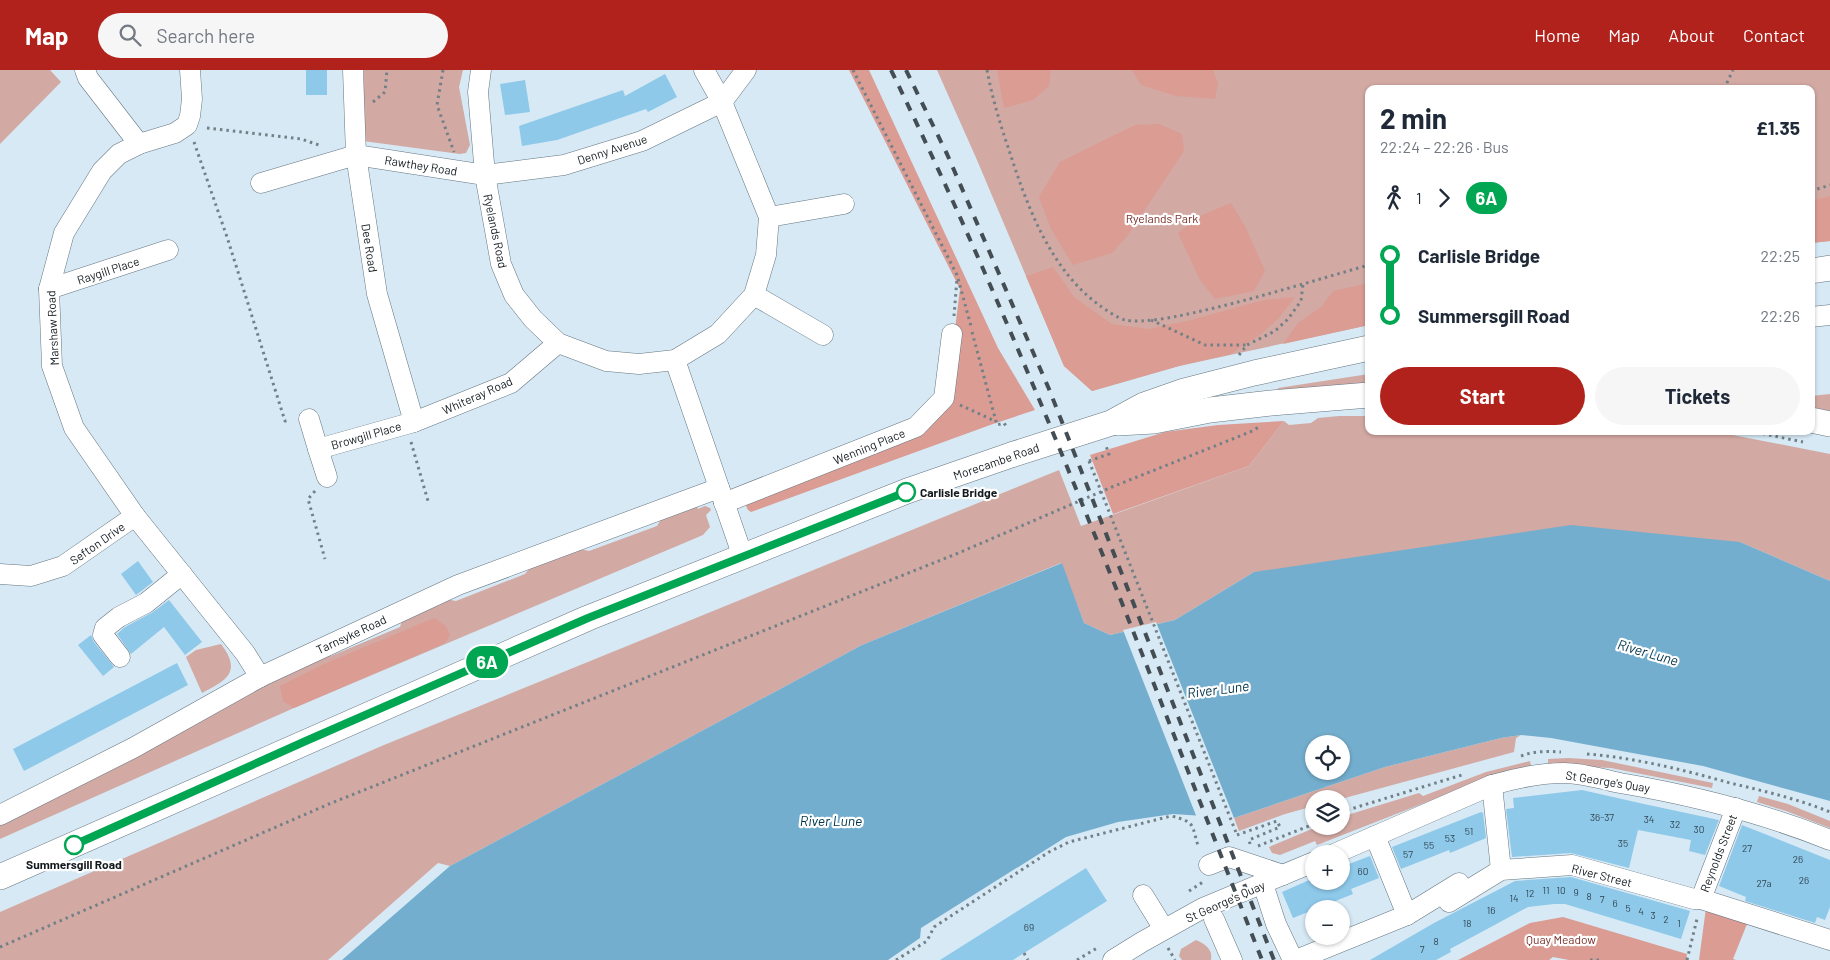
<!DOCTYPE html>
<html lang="en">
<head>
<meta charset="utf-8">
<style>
  :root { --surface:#fff; --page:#f6f6f7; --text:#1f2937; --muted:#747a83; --accent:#b2221c }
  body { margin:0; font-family:Barlow,sans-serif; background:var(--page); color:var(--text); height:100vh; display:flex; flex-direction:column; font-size:19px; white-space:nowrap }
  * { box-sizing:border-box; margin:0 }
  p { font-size:16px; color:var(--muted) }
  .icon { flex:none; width:28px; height:28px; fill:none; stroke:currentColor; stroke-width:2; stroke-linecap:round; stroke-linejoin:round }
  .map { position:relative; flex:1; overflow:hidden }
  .drawer { position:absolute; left:1365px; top:15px; width:450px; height:350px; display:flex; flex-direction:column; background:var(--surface); border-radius:10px; box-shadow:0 1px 4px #0004 }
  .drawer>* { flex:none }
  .badge { padding:0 10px; border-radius:16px; font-size:18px; line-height:32px }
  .buttons { position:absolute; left:1305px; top:665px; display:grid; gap:10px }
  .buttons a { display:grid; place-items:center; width:45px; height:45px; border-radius:50%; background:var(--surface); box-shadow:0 1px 4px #0004; font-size:25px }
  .map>.badge { position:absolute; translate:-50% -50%; box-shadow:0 0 0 2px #fff }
  .legs { display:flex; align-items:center; gap:8px; height:55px; padding:0 15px; font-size:16px }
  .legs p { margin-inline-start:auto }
  .summary { display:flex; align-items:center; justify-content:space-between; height:85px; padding:0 15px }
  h1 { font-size:28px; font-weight:700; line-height:38px }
  .primary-button { display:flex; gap:10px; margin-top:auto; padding:10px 15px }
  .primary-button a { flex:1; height:58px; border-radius:30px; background:var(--accent); color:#fff; font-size:20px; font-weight:700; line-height:58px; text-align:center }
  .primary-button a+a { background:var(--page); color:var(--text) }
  ul { padding:0 15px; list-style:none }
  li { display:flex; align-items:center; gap:18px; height:60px; font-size:19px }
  li i { display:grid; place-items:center; width:8px; height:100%; margin:0 6px; background:currentColor }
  li i::after { content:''; width:12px; height:12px; margin:-6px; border:4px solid; border-radius:50%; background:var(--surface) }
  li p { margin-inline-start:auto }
  li:first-child i { background:linear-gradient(#0000 50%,currentColor 0) }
  li:last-child i { background:linear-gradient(currentColor 50%,#0000 0) }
  header { display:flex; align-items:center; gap:30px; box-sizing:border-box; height:70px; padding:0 25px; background:var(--accent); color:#fff }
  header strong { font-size:24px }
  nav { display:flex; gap:28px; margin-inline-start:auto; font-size:18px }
  .search { width:350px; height:45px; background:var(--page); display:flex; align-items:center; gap:12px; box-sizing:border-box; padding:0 18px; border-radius:28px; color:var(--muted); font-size:19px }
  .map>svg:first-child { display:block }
  .green { fill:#d3a9a3 }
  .forest { fill:#db9c93 }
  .water { fill:#74aece; fill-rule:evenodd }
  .pier { fill:#d6e9f5 }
  .building { fill:#8ec9ea }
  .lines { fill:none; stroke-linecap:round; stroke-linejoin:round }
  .minor-casing { stroke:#657680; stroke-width:21 }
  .major-casing { stroke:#657680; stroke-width:26 }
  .path { stroke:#738087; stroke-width:3; stroke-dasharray:2.5 4; stroke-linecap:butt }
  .minor { stroke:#fff; stroke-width:20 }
  .major { stroke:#fff; stroke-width:25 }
  .rail { stroke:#434d53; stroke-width:4; stroke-dasharray:9 9; stroke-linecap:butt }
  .path-bridge { stroke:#738087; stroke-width:3; stroke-dasharray:2.5 4; stroke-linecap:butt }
  .line-1-casing { stroke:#fff; stroke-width:11 }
  .line-1 { stroke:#00a651; stroke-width:8 }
  .stop-1-dot { fill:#fff; stroke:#00a651; stroke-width:2.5 }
  .labels { text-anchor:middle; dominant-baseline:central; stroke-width:4.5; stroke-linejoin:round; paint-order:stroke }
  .number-label { font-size:10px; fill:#324651 }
  .street-label { font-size:12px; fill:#131a1e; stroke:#fff }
  .park-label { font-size:12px; fill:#782e26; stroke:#fff }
  .stop-label { font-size:12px; font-weight:bold; fill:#131a1e; stroke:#fff; text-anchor:start }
  .water-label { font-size:14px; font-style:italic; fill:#00344a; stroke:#fff }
</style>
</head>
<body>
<header>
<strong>Map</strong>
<div class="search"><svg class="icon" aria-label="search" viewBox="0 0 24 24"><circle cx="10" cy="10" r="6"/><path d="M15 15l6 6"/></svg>Search here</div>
<nav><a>Home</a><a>Map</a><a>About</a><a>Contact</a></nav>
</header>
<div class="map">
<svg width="1830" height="890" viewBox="0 0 1830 890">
  <rect width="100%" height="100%" fill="#d6e9f5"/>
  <!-- green -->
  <g class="green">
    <path d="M0,0H50L61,12L0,74Z"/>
    <path d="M364,0H463L459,17L470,75L466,83L460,84L363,71Z"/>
    <path d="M937,0H1830V171L1811,173V19H1369V255L1179,296L1092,321L1064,296L977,90Z"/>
    <path d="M1369,304V313L1279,322L1278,318Z"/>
    <path d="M1830,324V341L1811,337V326Z"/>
    <path d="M1339,346H1369V361H1712L1830,384V511L1740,472L1254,502L1175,550L1110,565L1084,553L1061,493L862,575L450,796L438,793L328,890H0V842L384,675L1059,400L1081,456L1249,396L1284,351L1289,355L1311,353L1318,348Z"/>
    <path d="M696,434L698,439L705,436L710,438L711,440L706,445L710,457L703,465L294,638L0,769V753L317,587L331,586L400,557L403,547L445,529L456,531L525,504L533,494L576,478L589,481L657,456L663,446Z"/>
    <path d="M221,574C242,602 227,610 202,623L186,587L196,580Z"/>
    <path d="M1521,665L1516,668L1514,682L1341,729H1314V736L1285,744L1239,761L1234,748L1385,697L1501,668Z"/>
    <path d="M1568,688L1602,690L1713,713L1712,718L1611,698L1548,695V689Z"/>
    <path d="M1530,691L1531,696L1506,701L1317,775L1315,771L1280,785L1272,783L1269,777L1319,756H1341V747L1419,723L1423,726L1486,702Z"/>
    <path d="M1759,726L1788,734L1830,751V758L1786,741L1757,732Z"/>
    <path d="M1196,870C1205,874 1213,879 1211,890H1182L1179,886L1181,879Z"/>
  </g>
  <!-- forest -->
  <g class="forest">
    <path d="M849,0H869L998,278L1035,340L993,354L751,442L748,440L746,436L748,431L946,331L960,219Z"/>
    <path d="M997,0H1051L1049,16L1033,30L1004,38Z"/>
    <path d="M1132,0H1213L1218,13L1215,29L1176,26L1141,15Z"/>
    <path d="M1159,54L1182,64L1184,81L1128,165L1112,183L1073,195L1051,159L1039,127L1060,92L1135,55Z"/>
    <path d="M1830,126V171L1811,173V131Z"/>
    <path d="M1231,133L1246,158L1265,201L1254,221L1215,229L1200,210L1178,163L1202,145Z"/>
    <path d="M1053,197L1075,228L1112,254L1149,259L1187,251L1264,230L1295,227L1278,249L1261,264L1231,284L1179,296L1092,321L1064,296L1026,206Z"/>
    <path d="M1369,213V255L1283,274L1298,253L1321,237L1333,221Z"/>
    <path d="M1284,351L1249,396L1113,444L1090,385L1165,362L1218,355Z"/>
    <path d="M434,548L446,556L450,565L445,573L294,638L283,631L280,616L324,594Z"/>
    <path d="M1706,838L1747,854L1733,889L1736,890H1699Z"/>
    <path d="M1563,847L1687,884L1686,890H1569L1553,887L1549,890H1458L1530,853Z"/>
  </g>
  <!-- water -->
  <path class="water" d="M1571,455L1740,472L1830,511V731L1703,696L1551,668L1521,665L1501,668L1385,697L1234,748L1173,744L1118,752L1066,767L921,858L920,868L888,890H342L450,796L862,575L1062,493L1084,553L1110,565L1175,550L1254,502ZM1314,674H1341V701H1314Z"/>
  <!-- pier -->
  <path class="pier" d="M1156,552L1234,748L1235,750L1197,748L1123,560Z"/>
  <!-- building -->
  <g class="building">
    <rect x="306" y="0" width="21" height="25"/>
    <path d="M665,4L677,27L648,42L646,39L557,70L522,76L519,56L623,20L625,26Z"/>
    <path d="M525,10L530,42L505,45L500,14Z"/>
    <path d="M138,491L153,512L136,525L121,504Z"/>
    <path d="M169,530L202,572L185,585L164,557L131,584L117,564L125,557L153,542Z"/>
    <path d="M91,565L94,572L114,597L103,606L78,575Z"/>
    <path d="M177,593L188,615L24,701L13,679Z"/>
    <path d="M1582,720L1644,734L1719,750L1705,785L1689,781L1691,770L1638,760L1629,798L1571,783L1512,787L1506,739L1514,738L1513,728Z"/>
    <path d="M1481,742L1483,743L1486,768L1450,783L1449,780L1401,799L1392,777Z"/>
    <path d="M1742,755L1830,790V837L1825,850L1817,847L1815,853L1745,831L1746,827L1719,816Z"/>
    <path d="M1370,786L1379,808L1351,819L1353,824L1293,848L1282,822L1314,808V811H1341V797Z"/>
    <path d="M1086,798L1107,831L1024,883L1013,890H940Z"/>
    <path d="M1571,807L1690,841L1681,869L1565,834H1554L1528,837L1450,879L1451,882L1436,890H1370L1434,853L1515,811Z"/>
  </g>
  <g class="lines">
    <!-- minor casing -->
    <g class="minor-casing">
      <g id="minor">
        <path d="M85,0L88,8L139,74"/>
        <path d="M190,0L192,29L190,46L187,55L175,63L139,74L119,84L102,101L64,163L49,219L52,296L74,358L135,446L245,583L260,607"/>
        <path d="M353,0L356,85L377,224L414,352"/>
        <path d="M481,0L478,22L485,105L501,194L514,225L533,249L558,273L606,291L639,294L675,290L718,264L754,225L766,185L769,147L722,32L704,0"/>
        <path d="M261,113L356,85L485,105L564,95L642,71L722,32L746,0"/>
        <path d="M769,147L844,134"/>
        <path d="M49,219L168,180"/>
        <path d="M754,225L823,265"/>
        <path d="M1811,247L1830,245"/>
        <path d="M675,290L743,487"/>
        <path d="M309,349L318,379L414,352L511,313L558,273"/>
        <path d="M318,379L327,407"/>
        <path d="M724,433L916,357L944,328L952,264"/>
        <path d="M0,504L31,506L63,496L135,446"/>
        <path d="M120,587L103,565L105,558L119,547L146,533L182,504"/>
        <path d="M1492,715L1501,800"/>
        <path d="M0,745L133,678L260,607L458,515L719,418"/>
        <path d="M1334,784L1492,715C1516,708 1539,703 1564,703C1582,703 1602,709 1620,713C1691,725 1763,743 1830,770"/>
        <path d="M1209,795L1229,787L1283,805"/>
        <path d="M1263,814L1276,854L1293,890"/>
        <path d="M1143,825L1164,859"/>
        <path d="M1701,829L1736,738"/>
        <path d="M1449,832L1501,800L1572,795L1694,829H1701L1830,870"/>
        <path d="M1407,845L1459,813"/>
        <path d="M1214,849L1232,890"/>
        <path d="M1113,890L1142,872L1203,838L1314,792"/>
        <path d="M1296,890L1407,845L1375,766"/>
      </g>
    </g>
    <!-- major casing -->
    <g class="major-casing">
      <g id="major">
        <path d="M1811,201L1830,198"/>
        <path d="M1811,350L1830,354"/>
        <path d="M1118,353L1154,351L1210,340L1271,333L1369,325"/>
        <path d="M0,807L588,548L907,421L1011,385L1111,353L1144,335L1184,321L1254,303L1369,278"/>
      </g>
    </g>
    <!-- path -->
    <g class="path">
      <path d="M443,0L437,35L454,82"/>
      <path d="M853,0L957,205L971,256"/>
      <path d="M987,0C992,27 1000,54 1009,80C1027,136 1050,199 1099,235C1106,240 1117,248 1125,250C1142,254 1180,246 1197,242C1255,229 1312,211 1369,195"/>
      <path d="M1724,19L1733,0"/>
      <path d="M373,32L385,22L387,0"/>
      <path d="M207,58L301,69L319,75"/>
      <path d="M194,72L227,167L285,351L290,350"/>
      <path d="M1811,121L1830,115"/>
      <path d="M954,246L957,208"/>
      <path d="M1151,250L1205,275H1247"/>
      <path d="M972,262L997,355L1004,353L1006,356"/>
      <path d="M1239,285L1247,275L1275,261L1288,249L1301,231L1303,214"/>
      <path d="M960,335L995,351"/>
      <path d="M1750,361L1803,372"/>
      <path d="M411,372L428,431"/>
      <path d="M1089,391L1109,384L1106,376"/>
      <path d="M315,421L308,429L325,489"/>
      <path d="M1587,684C1636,688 1684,700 1730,713C1764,721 1798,729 1830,742"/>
      <path d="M1521,686C1534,681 1547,681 1561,682"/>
      <path d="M1341,742L1465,704"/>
      <path d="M1237,765L1277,751L1280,757L1249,770L1250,774"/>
      <path d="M1258,776L1314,754"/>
      <path d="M1189,821L1203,812"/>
      <path d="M0,877L329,734L956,484L1112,417L1250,362L1259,357"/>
      <path d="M1168,878L1175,890"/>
      <path d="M1024,883L1028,890"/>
      <path d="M896,890L927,871L934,857L1049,782L1069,772L1171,746C1198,752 1191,757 1199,778"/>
      <path d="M1077,890L1097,878"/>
      <path d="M1590,890H1600"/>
      <path d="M1687,890L1697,849"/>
    </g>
    <!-- minor -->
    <use href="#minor" class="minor"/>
    <!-- major -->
    <use href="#major" class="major"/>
    <!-- rail -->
    <g class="rail">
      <path d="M891,0C1032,289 1144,591 1262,890"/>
      <path d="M906,0L947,84L1049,319L1274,890"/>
    </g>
    <!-- path-bridge -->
    <path class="path-bridge" d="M1089,391L1237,765"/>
  </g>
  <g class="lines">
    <!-- line-1 casing -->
    <g class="line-1-casing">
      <path id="line-1" d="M74,775L308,670L588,548L906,422"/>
    </g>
    <!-- line-1 -->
    <use href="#line-1" class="line-1"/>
  </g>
  <!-- markers -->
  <g class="stop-1-dot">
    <circle cx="906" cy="422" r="9"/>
    <circle cx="74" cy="775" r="9"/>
  </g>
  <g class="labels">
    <!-- number labels -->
    <g class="number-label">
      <text x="1602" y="747">36-37</text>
      <text x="1649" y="749">34</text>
      <text x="1675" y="754">32</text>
      <text x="1699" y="759">30</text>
      <text x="1469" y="761">51</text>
      <text x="1450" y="768">53</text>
      <text x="1623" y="773">35</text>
      <text x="1429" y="775">55</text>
      <text x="1747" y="778">27</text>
      <text x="1408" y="784">57</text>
      <text x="1798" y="789">26</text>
      <text x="1363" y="801">60</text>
      <text x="1804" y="810">26</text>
      <text x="1764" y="813">27a</text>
      <text x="1546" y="820">11</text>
      <text x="1561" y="820">10</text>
      <text x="1576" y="822">9</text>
      <text x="1530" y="823">12</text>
      <text x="1589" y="826">8</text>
      <text x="1514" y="828">14</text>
      <text x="1602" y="829">7</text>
      <text x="1615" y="833">6</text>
      <text x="1628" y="838">5</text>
      <text x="1491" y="840">16</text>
      <text x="1641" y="841">4</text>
      <text x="1653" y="845">3</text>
      <text x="1666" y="849">2</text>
      <text x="1467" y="853">18</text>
      <text x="1679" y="853">1</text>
      <text x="1029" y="857">69</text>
      <text x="1436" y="871">8</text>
      <text x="1422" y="879">7</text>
    </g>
    <!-- street labels -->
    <g class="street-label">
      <text transform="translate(612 79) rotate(-18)">Denny Avenue</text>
      <text transform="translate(421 95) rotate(9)">Rawthey Road</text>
      <text transform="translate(496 161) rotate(78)">Ryelands Road</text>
      <text transform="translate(370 178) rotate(81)">Dee Road</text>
      <text transform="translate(108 200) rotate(-18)">Raygill Place</text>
      <text transform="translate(52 258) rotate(-93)">Marshaw Road</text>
      <text transform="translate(477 325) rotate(-24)">Whiteray Road</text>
      <text transform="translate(366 365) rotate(-16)">Browgill Place</text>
      <text transform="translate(869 376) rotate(-22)">Wenning Place</text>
      <text transform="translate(996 391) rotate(-19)">Morecambe Road</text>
      <text transform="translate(97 473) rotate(-35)">Sefton Drive</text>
      <text transform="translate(351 564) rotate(-25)">Tarnsyke Road</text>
      <text transform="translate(1608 711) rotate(9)">St George's Quay</text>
      <text transform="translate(1718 783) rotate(-69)">Reynolds Street</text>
      <text transform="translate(1602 805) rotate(14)">River Street</text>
      <text transform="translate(1225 831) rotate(-24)">St George's Quay</text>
    </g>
    <!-- park labels -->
    <g class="park-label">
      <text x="1162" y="148">Ryelands Park</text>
      <text x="1561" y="869">Quay Meadow</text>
    </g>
    <!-- stop labels -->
    <g class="stop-label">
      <text x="920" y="422">Carlisle Bridge</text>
      <text x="74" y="794" text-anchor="middle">Summersgill Road</text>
    </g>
    <!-- water labels -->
    <g class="water-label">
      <text transform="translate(1648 582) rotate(16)">River Lune</text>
      <text transform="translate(1218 619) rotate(-7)">River Lune</text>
      <text x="831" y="750">River Lune</text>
    </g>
  </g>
</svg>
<div class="buttons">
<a><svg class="icon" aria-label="locate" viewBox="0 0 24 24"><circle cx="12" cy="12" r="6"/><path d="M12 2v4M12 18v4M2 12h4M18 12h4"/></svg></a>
<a><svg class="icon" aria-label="layers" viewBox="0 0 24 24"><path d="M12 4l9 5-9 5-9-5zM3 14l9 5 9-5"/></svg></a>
<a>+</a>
<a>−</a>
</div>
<b class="badge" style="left:487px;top:592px;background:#00a651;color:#fff">6A</b>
<section class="drawer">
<div class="summary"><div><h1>2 min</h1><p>22:24 – 22:26 · Bus</p></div><b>£1.35</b></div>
<div class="legs"><svg class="icon" aria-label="walk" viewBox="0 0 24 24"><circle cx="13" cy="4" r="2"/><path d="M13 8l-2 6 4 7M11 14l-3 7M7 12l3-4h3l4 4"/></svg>1<svg class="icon" aria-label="forward" viewBox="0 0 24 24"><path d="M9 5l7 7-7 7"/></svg><b class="badge" style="background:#00a651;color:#fff">6A</b></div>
<ul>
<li><i style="color:#00a651"></i><b>Carlisle Bridge</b><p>22:25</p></li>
<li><i style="color:#00a651"></i><b>Summersgill Road</b><p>22:26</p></li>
</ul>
<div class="primary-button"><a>Start</a><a>Tickets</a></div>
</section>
</div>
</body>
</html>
